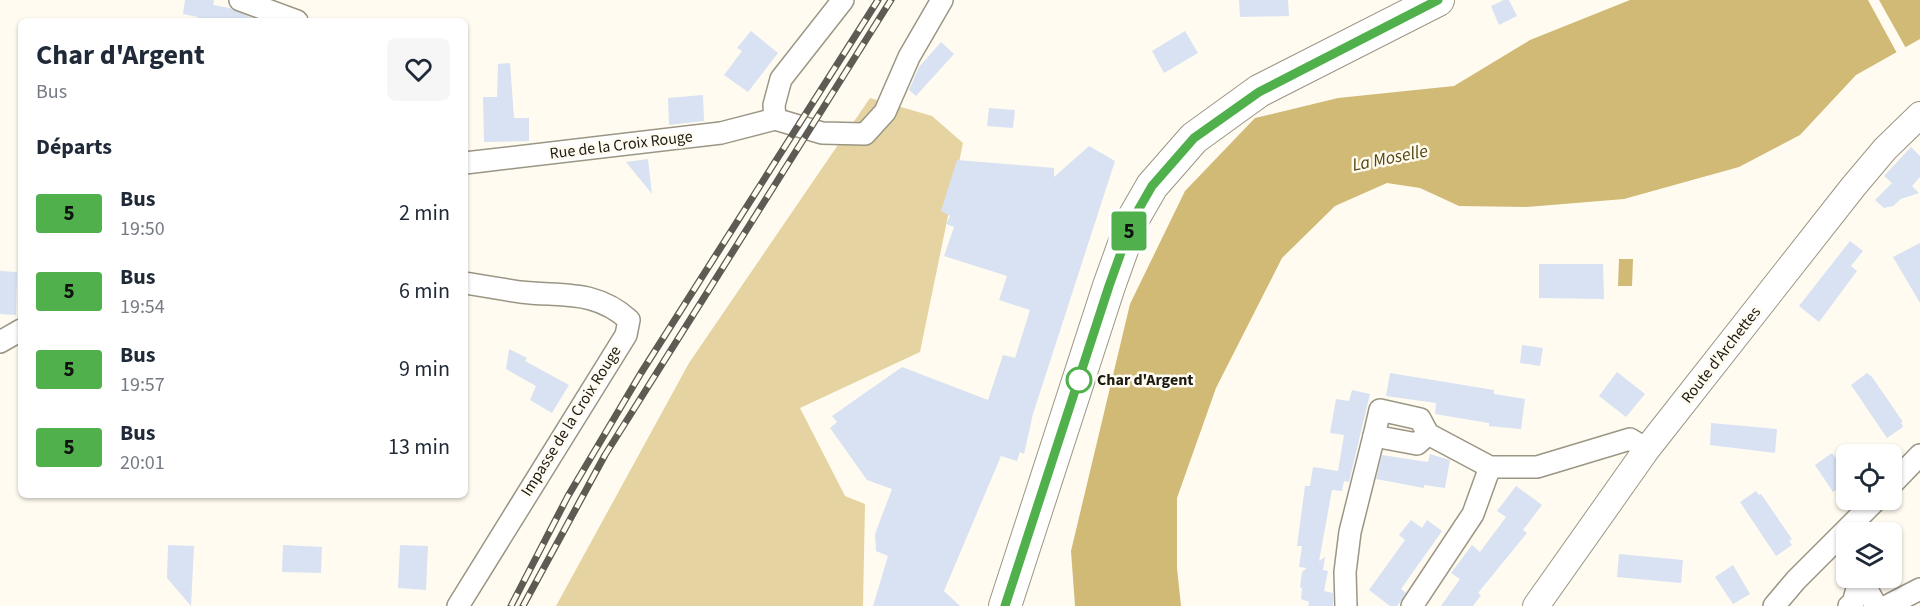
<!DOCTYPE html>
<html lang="fr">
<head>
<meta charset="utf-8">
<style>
  :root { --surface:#fff; --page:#f6f6f7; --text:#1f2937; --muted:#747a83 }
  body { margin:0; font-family:"Source Sans 3",sans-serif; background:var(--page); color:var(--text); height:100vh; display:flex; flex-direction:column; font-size:22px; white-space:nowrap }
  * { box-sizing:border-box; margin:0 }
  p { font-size:20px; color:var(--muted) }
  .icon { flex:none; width:33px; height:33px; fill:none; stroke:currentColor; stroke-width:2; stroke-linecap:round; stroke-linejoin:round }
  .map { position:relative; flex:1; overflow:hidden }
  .drawer { position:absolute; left:18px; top:18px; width:450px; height:480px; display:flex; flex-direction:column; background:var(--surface); border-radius:9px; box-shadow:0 2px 4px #0004 }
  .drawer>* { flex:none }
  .badge { padding:0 12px; border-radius:4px; font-size:21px; line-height:39px }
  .tools { position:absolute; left:1836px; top:444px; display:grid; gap:12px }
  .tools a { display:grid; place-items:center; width:66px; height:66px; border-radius:9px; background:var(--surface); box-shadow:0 2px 4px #0004; font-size:30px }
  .map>.badge { position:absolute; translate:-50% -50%; box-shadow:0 0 0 3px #fff }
  h2 { padding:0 18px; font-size:22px; line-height:54px }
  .round { display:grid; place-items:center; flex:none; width:63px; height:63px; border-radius:9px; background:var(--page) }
  .headline { display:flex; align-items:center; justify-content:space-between; height:102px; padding:0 18px }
  h1 { font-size:28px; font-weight:700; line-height:45px }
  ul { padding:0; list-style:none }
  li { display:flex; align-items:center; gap:18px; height:78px; padding:0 18px }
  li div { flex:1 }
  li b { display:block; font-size:22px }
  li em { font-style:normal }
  li .badge { min-width:66px; font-weight:700; text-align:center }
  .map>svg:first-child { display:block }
  .green { fill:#e5d4a2 }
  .water { fill:#d0ba76 }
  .pier { fill:#fffbf0 }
  .building { fill:#d8e2f3 }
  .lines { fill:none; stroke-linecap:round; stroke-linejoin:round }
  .minor-casing { stroke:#9b9684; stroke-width:24 }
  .tertiary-casing { stroke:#9b9684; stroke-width:28 }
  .primary-casing { stroke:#9b9684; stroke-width:34 }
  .minor { stroke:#fff; stroke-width:21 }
  .tertiary { stroke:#fff; stroke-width:26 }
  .primary { stroke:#fff; stroke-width:32 }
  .rail-casing { stroke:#5d5b53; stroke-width:7 }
  .rail { stroke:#fffbf0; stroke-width:4.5; stroke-dasharray:14; stroke-linecap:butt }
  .line-casing { stroke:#fff; stroke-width:14 }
  .line { stroke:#50b04b; stroke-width:9 }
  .stop-dot { fill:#fff; stroke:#50b04b; stroke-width:3 }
  .labels { text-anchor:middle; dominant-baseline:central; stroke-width:5; stroke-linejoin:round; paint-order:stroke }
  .street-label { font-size:16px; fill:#1c1a13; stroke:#fffbf0 }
  .stop-label { font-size:16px; font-weight:bold; fill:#1c1a13; stroke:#fffbf0; text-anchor:start }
  .water-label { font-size:18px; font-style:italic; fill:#554610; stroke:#fffbf0 }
</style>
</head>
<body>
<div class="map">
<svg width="1920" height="606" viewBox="0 0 1920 606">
  <rect width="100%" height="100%" fill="#fffbf0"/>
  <!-- green -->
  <path class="green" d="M870,98L932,116L963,143L920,352L800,408L845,496L865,504L863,606H556L689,363Z"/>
  <!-- water -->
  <g class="water">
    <path d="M1630,0H1920V39L1856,75L1800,135L1739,167L1624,199L1527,207L1459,206L1420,188L1387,183L1335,206L1282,258L1216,388L1177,498V568L1181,606H1075L1071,551L1130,304L1185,191L1255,118L1338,98L1454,86L1530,40Z"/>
    <path d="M1619,259H1633L1632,286H1618Z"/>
  </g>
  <!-- pier -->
  <path class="pier" d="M1868,0H1879L1907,50L1898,55Z"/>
  <!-- building -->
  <g class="building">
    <path d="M185,0H214L213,5L230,8L252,18L251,21H197L198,17L183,14Z"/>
    <path d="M1239,0H1288L1289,16L1240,17Z"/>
    <path d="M1504,0H1509L1517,16L1499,25L1491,6Z"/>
    <path d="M751,31L778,53L748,92L724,75L742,51L737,48Z"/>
    <path d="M1185,31L1198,53L1164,73L1152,51Z"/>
    <path d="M941,42L954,54L916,96L909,90L919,67Z"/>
    <path d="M510,63L514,118H529V141L484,142L483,97H497L498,64Z"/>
    <path d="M703,95L704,121L669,125L668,98Z"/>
    <path d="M989,108L1015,110L1013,128L987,126Z"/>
    <path d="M1089,146L1115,161L1033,414L1024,454L1020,452L1017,461L1001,456L944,591L960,606H873L888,556L876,551L875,534L892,489L867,480L830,428L837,422L832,416L902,367L988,400L1003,355L1015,358L1030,310L999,300L1007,276L944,256L954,227L946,224L950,216L941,211L957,160L1054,168V177Z"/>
    <path d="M1911,147L1920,156V177L1912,186L1919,193L1901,199L1893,206L1884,208L1875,200L1892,183L1884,176Z"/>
    <path d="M648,159L652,194L626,162Z"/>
    <path d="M1850,241L1863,251L1851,266L1857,271L1819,322L1799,306Z"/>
    <path d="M1920,243V303L1893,257Z"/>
    <path d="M1539,264H1603L1604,299L1539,298Z"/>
    <path d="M0,271L17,272L16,315L0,314Z"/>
    <path d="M1522,345L1543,348L1540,366L1520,363Z"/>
    <path d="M509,349L527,358L525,361L569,385L552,413L530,400L536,386L506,369Z"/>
    <path d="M1617,372L1645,394L1626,417L1599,396Z"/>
    <path d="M1390,373L1494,390V394L1525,399L1521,429L1489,426V423L1435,414L1436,403L1386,396Z"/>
    <path d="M1867,373L1872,377L1903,422H1901L1903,427L1887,438L1851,385Z"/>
    <path d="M1352,390L1370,394L1349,482L1344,481L1342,491L1332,490L1319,561L1325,557L1323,570L1328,571L1324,591L1333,593V606H1308L1309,602L1301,599L1302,588L1300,587L1302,572L1307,568L1299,567L1302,546H1297L1305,486H1310L1313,467L1338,471L1344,435L1330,433L1336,399L1349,401Z"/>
    <path d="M1711,423L1777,429L1775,453L1710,445Z"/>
    <path d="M1832,453L1846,473V483L1833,492L1815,465Z"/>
    <path d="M1430,454L1450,460L1445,488L1424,485V488L1376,479L1382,455L1428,462Z"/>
    <path d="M1516,486L1542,505L1523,530L1527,533L1478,593L1481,595L1473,606H1441L1460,579L1451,573L1472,545L1480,552L1506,517L1497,511Z"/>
    <path d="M1756,491L1759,495L1761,494L1792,539L1789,541L1792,545L1776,556L1740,502Z"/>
    <path d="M1411,520L1422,528L1427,520L1442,531L1401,589L1406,593L1400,602L1397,606H1390L1369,590L1405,540L1399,535Z"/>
    <path d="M168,545L194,546L191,606L167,578Z"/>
    <path d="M283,545L322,547L321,573L282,572Z"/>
    <path d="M400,545L428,546L426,590L398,588Z"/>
    <path d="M1619,554L1683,560L1681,583L1617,577Z"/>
    <path d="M1733,565L1750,594L1733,604L1715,577Z"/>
  </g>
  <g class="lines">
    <!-- minor casing -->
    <g class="minor-casing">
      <g id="minor">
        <path d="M240,0L297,21"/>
        <path d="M775,119L822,133L865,134L885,112L909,57L942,0"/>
        <path d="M775,119L774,105L781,79L843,0"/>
        <path d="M465,163L721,133L775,119"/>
        <path d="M0,342L21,330"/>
        <path d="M1428,434L1417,444L1374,436L1380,410L1420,419L1428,434L1490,467H1537L1630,439L1647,449"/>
        <path d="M1892,484L1920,455"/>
        <path d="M1861,578L1876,606"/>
        <path d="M458,606L626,335L629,320C595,289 562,297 520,292C502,289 483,286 465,283"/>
        <path d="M1346,606L1345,572L1350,532L1374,436"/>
        <path d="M1412,606L1473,514L1490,467"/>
        <path d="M1774,606L1796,580L1876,500"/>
        <path d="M1849,606L1853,603L1860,578"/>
        <path d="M1887,606L1920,589"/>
      </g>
    </g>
    <!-- tertiary casing -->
    <g class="tertiary-casing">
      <path id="tertiary" d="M1536,606L1647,449L1853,187L1885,149L1920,115"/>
    </g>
    <!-- primary casing -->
    <g class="primary-casing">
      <path id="primary" d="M1005,606L1109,286L1133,219L1152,186L1194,138L1259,91L1438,0"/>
    </g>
    <!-- minor -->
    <use href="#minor" class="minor"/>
    <!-- tertiary -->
    <use href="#tertiary" class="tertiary"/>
    <!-- primary -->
    <use href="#primary" class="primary"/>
    <!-- rail casing -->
    <g class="rail-casing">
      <g id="rail">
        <path d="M511,606L568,496L641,373L878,0"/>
        <path d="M523,606L605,455L891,0"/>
      </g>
    </g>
    <!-- rail -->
    <use href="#rail" class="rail"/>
  </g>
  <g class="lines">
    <!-- line casing -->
    <g class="line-casing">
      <path id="line" d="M1005,606L1109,286L1133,219L1152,186L1194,138L1259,92L1438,0"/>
    </g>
    <!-- line -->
    <use href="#line" class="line"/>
  </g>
  <!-- markers -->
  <circle class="stop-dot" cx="1079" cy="380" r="12"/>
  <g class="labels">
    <!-- street labels -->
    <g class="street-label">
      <text transform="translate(621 145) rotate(-7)">Rue de la Croix Rouge</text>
      <text transform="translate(1721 355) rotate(-52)">Route d'Archettes</text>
      <text transform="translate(571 421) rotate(-58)">Impasse de la Croix Rouge</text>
    </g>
    <!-- stop labels -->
    <g class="stop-label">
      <text x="1097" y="380">Char d'Argent</text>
    </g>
    <!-- water labels -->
    <g class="water-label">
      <text transform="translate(1390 158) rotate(-11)">La Moselle</text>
    </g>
  </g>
</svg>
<div class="tools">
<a><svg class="icon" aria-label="locate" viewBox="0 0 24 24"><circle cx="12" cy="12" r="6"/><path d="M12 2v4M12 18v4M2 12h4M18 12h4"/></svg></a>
<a><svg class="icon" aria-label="layers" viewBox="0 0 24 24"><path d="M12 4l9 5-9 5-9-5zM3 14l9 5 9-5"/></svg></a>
</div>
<b class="badge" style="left:1129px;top:231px;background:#50b04b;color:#111">5</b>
<section class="drawer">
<div class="headline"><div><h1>Char d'Argent</h1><p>Bus</p></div><a class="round"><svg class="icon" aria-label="heart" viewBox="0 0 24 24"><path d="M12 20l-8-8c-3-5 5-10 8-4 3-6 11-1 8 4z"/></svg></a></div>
<h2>Départs</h2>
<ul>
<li><span class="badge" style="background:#50b04b;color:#111">5</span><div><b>Bus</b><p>19:50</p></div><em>2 min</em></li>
<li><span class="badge" style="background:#50b04b;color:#111">5</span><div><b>Bus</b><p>19:54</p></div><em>6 min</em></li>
<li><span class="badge" style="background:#50b04b;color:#111">5</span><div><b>Bus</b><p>19:57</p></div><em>9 min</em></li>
<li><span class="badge" style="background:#50b04b;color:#111">5</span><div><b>Bus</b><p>20:01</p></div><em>13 min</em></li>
</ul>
</section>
</div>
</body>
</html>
